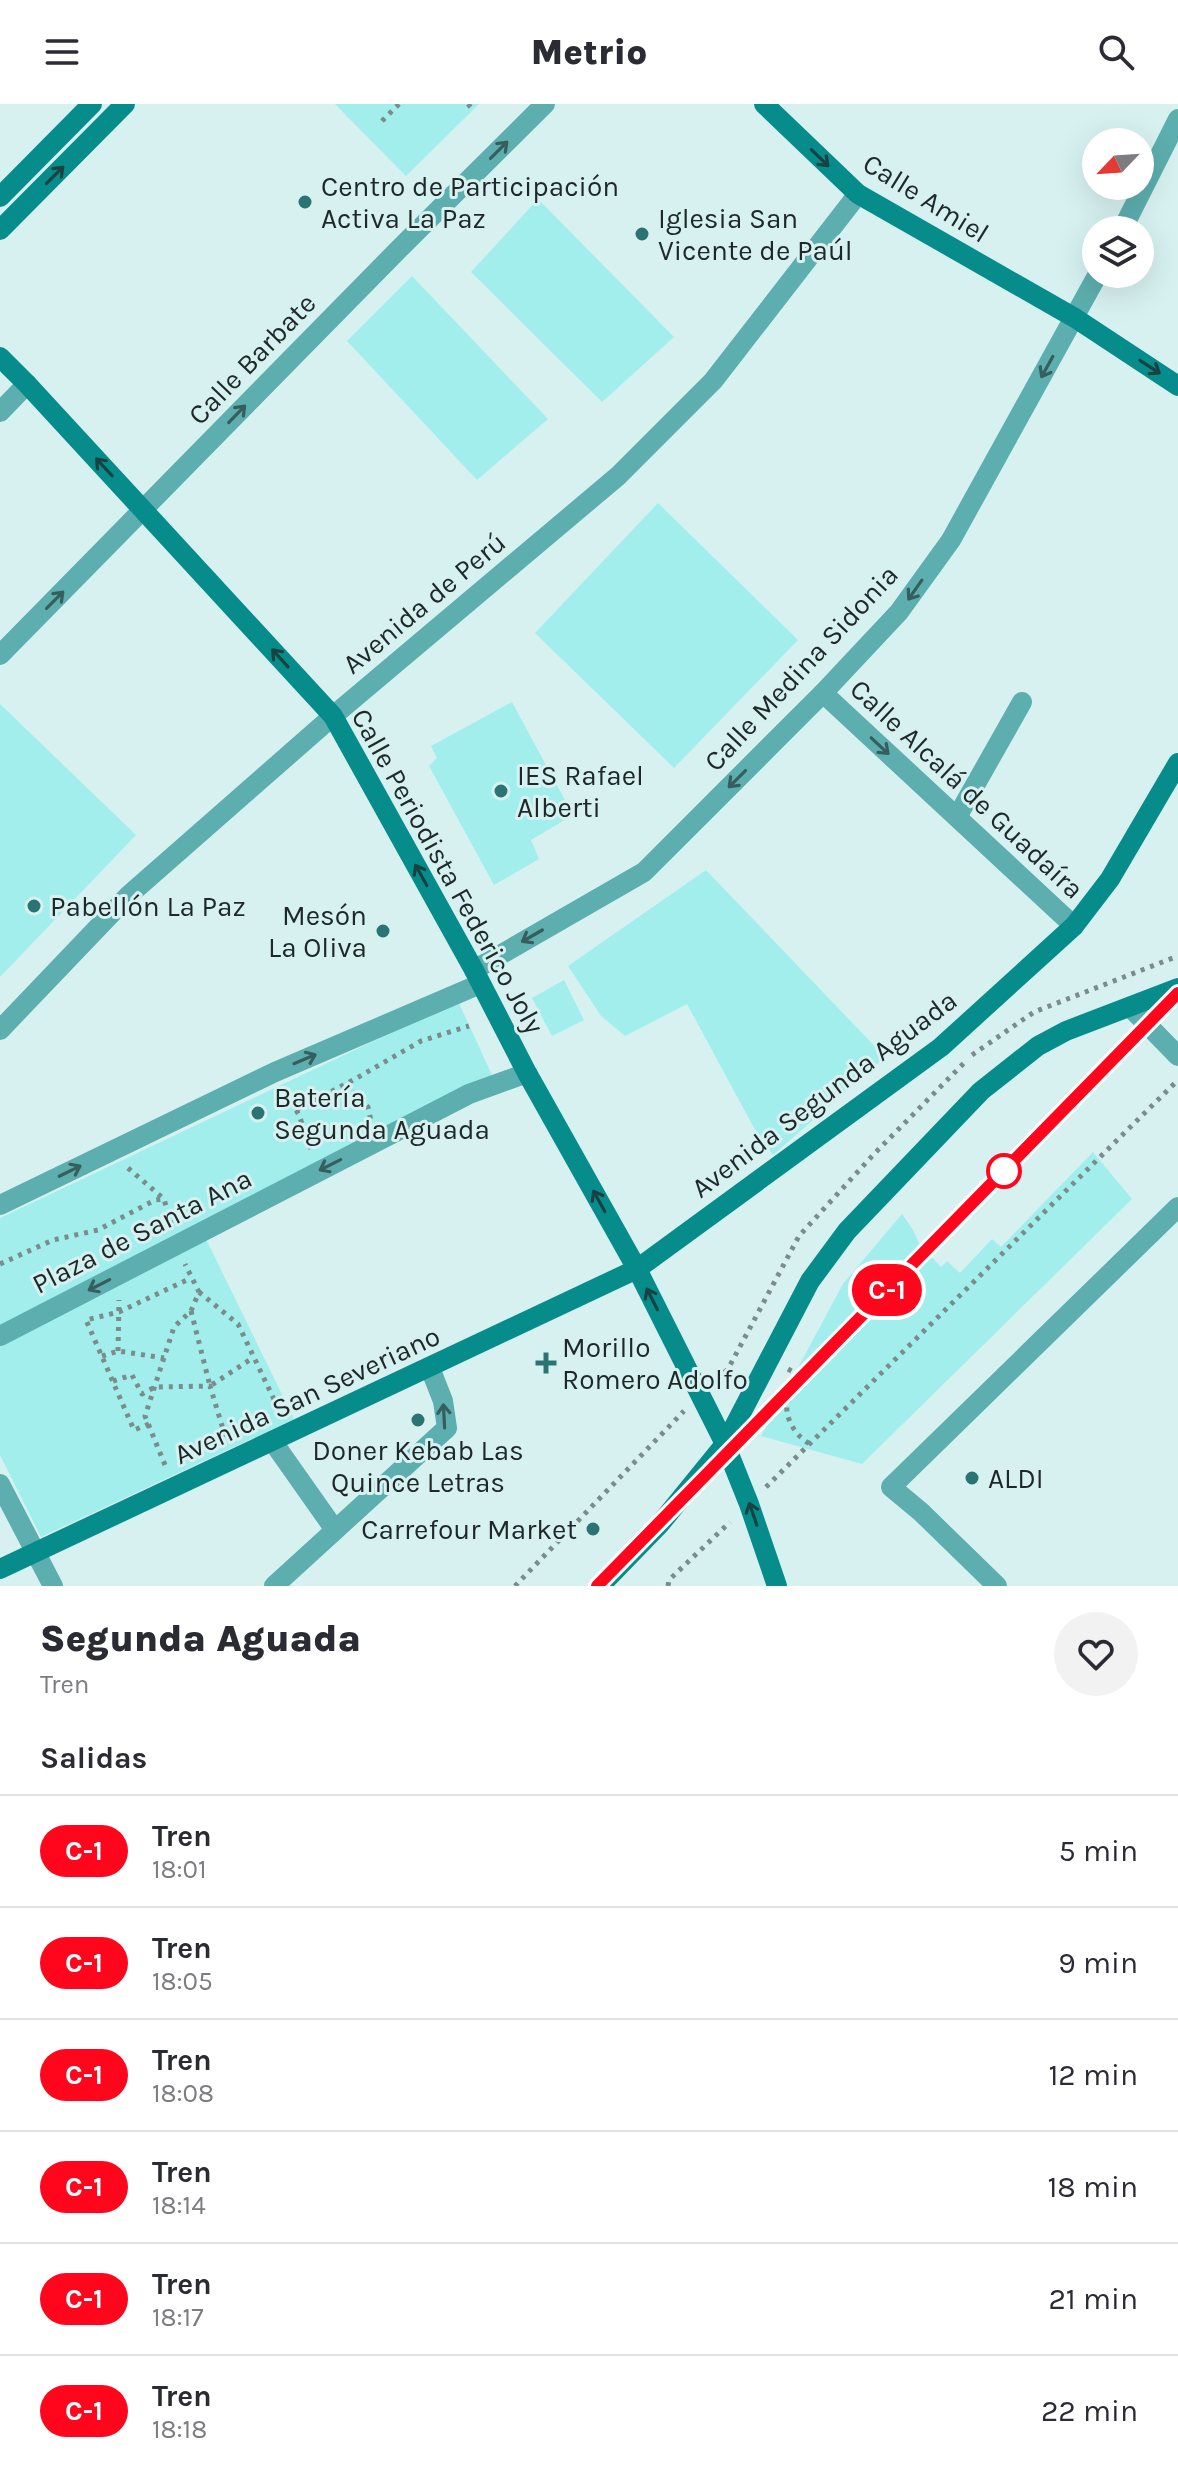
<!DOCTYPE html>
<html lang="es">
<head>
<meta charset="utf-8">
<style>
  :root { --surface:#fff; --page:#f2f2f3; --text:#2b2b33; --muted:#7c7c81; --line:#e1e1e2 }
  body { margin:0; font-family:Karla,sans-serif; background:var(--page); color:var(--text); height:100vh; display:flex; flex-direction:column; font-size:30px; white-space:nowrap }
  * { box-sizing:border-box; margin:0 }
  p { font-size:26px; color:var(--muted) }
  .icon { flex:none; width:44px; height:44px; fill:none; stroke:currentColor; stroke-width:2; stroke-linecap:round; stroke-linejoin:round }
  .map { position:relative; height:1482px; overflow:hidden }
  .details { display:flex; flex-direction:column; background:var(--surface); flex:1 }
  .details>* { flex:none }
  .badge { padding:0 16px; border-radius:26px; font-size:28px; line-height:52px }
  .needle { width:52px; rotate:245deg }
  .buttons { position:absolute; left:1082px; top:24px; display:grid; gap:16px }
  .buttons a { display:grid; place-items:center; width:72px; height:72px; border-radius:50%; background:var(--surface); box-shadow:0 8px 32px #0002; font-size:40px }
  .map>.badge { position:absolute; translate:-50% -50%; box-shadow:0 0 0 4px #fff }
  h2 { padding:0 40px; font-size:30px; line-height:72px }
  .round { display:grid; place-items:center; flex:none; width:84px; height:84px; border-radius:42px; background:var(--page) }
  .head { display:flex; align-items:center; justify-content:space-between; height:136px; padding:0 40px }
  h1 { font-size:38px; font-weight:800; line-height:60px }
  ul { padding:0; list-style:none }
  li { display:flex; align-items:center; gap:24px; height:112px; padding:0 40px; border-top:2px solid var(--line) }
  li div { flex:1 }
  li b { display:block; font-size:30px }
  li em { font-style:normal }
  li .badge { min-width:88px; font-weight:700; text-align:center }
  header { display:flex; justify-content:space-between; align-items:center; height:104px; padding:0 40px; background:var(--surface); font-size:36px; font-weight:800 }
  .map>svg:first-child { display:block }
  .green { fill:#a2eeed }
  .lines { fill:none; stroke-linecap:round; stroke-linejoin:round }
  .path { stroke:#7a8c8c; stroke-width:5; stroke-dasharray:4 6; stroke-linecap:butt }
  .street { stroke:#5cafae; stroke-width:20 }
  .secondary { stroke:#078c8c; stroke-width:20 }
  .oneway { stroke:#375e5e }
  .oneway2 { stroke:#184141 }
  .line-casing { stroke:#fff; stroke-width:18 }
  .line { stroke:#ff061d; stroke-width:12 }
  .poi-dot { fill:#2a7474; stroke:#d7f1f1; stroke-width:3 }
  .stop-dot { fill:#fff; stroke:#ff061d; stroke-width:4 }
  .labels { text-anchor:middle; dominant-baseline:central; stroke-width:6; stroke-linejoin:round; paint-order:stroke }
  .poi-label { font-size:28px; fill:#1e2828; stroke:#d7f1f1; text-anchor:start }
  .street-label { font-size:28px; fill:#1e2828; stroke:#d7f1f1 }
</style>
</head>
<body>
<header><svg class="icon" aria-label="menu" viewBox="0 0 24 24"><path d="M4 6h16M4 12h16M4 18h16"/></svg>Metrio<svg class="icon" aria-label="search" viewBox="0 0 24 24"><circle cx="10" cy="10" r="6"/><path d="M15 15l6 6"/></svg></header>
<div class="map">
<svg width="1178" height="1482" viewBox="0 0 1178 1482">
  <rect width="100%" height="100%" fill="#d7f1f1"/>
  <!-- green -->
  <g class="green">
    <path d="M335,0H479L406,72Z"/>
    <path d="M538,95L674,233L602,298L471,168Z"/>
    <path d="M412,172L548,315L477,376L347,237Z"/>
    <path d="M658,399L798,536L674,664L535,529Z"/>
    <path d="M512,598L573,711L531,736L539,755L494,781L429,662L437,654L431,642Z"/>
    <path d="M0,600L136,731L0,873Z"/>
    <path d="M706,766L885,953L773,1051L754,1024L687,900L625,932L601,912L568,862Z"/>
    <path d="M564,876L584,916L552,932L532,894Z"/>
    <path d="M458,897L497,982L205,1133L294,1315L41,1433L0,1351V1114Z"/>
    <path d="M1093,1048L1132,1095L862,1360L761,1332L843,1180L902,1110L913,1126L920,1141L941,1163L947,1157L960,1169L992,1135L1001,1143Z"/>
  </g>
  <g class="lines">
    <!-- path -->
    <g class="path">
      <path d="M468,0L473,6"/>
      <path d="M382,17L399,0"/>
      <path d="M972,951L1034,908L1178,852"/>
      <path d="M345,981L368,1003L371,1017"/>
      <path d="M286,989L299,1011L311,1045"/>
      <path d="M296,1006L355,975L421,937L469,922"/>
      <path d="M128,1064L164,1095L171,1120"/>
      <path d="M0,1160L53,1136L98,1126L155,1096L164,1095"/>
      <path d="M199,1188L238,1220L281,1310"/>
      <path d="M191,1207L210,1282L254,1253"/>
      <path d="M118,1247L119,1196"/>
      <path d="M102,1252L118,1247L164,1254"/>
      <path d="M788,1265L797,1270L802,1276C798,1284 789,1292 787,1300C785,1316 797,1333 810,1340"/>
      <path d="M717,1275L728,1265L799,1132L874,1050L965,958"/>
      <path d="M113,1277L132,1271L142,1290L155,1283L210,1282L226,1335"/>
      <path d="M149,1320L134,1326L86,1216L119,1208L191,1174"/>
      <path d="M165,1361L145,1312L174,1223L191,1207L199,1188L185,1160"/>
      <path d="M766,1383L1178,976"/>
      <path d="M515,1482L684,1307"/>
      <path d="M668,1482L669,1476L730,1418"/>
    </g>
    <!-- street -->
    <g class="street">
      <path d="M1122,126L1178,15"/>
      <path d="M0,308L27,280"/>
      <path d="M0,551L399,145L545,0"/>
      <path d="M823,589L1074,822"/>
      <path d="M957,713L1022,598"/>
      <path d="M474,866L644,768L823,589L899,508L951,436L1098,170"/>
      <path d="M1130,903L1178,952"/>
      <path d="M0,926L129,791L333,612L618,372L713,277L858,90"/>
      <path d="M0,1101L275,968L480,880"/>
      <path d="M0,1232L469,990L527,969"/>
      <path d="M273,1338L335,1426"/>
      <path d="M0,1380L53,1482"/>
      <path d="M274,1482L447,1324L443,1297L430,1264"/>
      <path d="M997,1482L921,1408L891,1383L1178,1103"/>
    </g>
    <!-- secondary -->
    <g class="secondary">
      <path d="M764,0L858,90L1075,214L1178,282"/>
      <path d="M0,93L92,0"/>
      <path d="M0,126L125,0"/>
      <path d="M0,253L27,280L333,612L474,866L527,969L637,1165L725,1340L749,1400L777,1482"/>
      <path d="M0,1465L637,1165L941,943L1074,822L1110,775L1178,659"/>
      <path d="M600,1482L660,1420L725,1340L810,1177L847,1127L981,987L1038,942L1066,927L1178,884"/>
    </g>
  </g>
  <!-- one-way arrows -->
  <defs><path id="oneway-shaft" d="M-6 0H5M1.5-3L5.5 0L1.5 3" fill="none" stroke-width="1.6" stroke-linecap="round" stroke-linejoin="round" transform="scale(2)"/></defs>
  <g class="oneway">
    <use href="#oneway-shaft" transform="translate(499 46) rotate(-45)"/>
    <use href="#oneway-shaft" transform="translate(1047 263) rotate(119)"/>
    <use href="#oneway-shaft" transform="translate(237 310) rotate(-46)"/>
    <use href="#oneway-shaft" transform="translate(915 486) rotate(125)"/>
    <use href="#oneway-shaft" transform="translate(55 496) rotate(-45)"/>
    <use href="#oneway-shaft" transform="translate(880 642) rotate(43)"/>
    <use href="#oneway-shaft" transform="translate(737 675) rotate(135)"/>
    <use href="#oneway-shaft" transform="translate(532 832) rotate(150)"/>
    <use href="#oneway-shaft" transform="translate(305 955) rotate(-23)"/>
    <use href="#oneway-shaft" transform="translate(330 1061) rotate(153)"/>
    <use href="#oneway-shaft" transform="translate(70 1067) rotate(-26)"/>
    <use href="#oneway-shaft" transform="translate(99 1181) rotate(153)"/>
    <use href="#oneway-shaft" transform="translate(444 1312) rotate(-93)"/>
  </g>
  <g class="oneway2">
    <use href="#oneway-shaft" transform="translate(820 54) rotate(44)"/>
    <use href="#oneway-shaft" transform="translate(55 71) rotate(-45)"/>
    <use href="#oneway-shaft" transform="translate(1150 263) rotate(33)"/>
    <use href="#oneway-shaft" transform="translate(104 363) rotate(-133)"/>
    <use href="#oneway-shaft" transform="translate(280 554) rotate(-132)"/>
    <use href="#oneway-shaft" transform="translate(421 771) rotate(-119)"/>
    <use href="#oneway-shaft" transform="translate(599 1097) rotate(-119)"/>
    <use href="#oneway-shaft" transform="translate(652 1195) rotate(-117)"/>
    <use href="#oneway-shaft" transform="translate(753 1410) rotate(-109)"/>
  </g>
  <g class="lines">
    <!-- line casing -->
    <g class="line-casing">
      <path id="line" d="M597,1482L1178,889"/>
    </g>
    <!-- line -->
    <use href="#line" class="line"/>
  </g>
  <!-- markers -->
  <g class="poi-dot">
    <circle cx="305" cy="98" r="8"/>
    <circle cx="642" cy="130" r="8"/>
    <circle cx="501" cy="687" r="8"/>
    <circle cx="34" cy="802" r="8"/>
    <circle cx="383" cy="827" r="8"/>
    <circle cx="258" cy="1009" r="8"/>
    <path d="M542 1247h8v8h8v8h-8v8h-8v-8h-8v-8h8z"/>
    <circle cx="418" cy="1316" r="8"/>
    <circle cx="972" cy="1374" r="8"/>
    <circle cx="593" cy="1425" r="8"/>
  </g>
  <circle class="stop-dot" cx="1004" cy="1067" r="16"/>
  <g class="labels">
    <!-- poi labels -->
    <g class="poi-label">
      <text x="321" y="82">Centro de Participación<tspan x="321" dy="32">Activa La Paz</tspan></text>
      <text x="658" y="114">Iglesia San<tspan x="658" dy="32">Vicente de Paúl</tspan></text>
      <text x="517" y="671">IES Rafael<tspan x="517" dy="32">Alberti</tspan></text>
      <text x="50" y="802">Pabellón La Paz</text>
      <text x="367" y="811" text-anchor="end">Mesón<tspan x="367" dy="32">La Oliva</tspan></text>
      <text x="274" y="993">Batería<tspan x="274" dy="32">Segunda Aguada</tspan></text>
      <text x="562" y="1243">Morillo<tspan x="562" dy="32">Romero Adolfo</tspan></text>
      <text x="418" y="1346" text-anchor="middle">Doner Kebab Las<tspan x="418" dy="32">Quince Letras</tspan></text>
      <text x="988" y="1374">ALDI</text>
      <text x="577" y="1425" text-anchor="end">Carrefour Market</text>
    </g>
    <!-- street labels -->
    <g class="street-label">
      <text transform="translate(926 94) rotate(32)">Calle Amiel</text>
      <text transform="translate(252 255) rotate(-46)">Calle Barbate</text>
      <text transform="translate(424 499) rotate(-40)">Avenida de Perú</text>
      <text transform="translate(801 564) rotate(-47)">Calle Medina Sidonia</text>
      <text transform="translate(967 685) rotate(43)">Calle Alcalá de Guadaíra</text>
      <text transform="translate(448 767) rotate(61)">Calle Periodista Federico Joly</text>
      <text transform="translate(824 990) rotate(-37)">Avenida Segunda Aguada</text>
      <text transform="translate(142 1127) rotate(-27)">Plaza de Santa Ana</text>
      <text transform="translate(307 1291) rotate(-25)">Avenida San Severiano</text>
    </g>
  </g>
</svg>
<div class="buttons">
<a><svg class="needle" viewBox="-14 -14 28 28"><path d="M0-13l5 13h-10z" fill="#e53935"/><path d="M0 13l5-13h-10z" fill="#7c7c81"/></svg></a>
<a><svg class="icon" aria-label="layers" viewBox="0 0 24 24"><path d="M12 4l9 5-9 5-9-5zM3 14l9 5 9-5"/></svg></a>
</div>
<b class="badge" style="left:887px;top:1186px;background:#ff061d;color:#fff">C-1</b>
</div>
<section class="details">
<div class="head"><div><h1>Segunda Aguada</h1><p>Tren</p></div><a class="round"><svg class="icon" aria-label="heart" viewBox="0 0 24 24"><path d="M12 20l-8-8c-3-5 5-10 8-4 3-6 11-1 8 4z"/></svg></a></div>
<h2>Salidas</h2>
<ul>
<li><span class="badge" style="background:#ff061d;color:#fff">C-1</span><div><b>Tren</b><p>18:01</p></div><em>5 min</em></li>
<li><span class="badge" style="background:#ff061d;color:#fff">C-1</span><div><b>Tren</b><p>18:05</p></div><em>9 min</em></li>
<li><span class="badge" style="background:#ff061d;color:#fff">C-1</span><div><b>Tren</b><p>18:08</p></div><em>12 min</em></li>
<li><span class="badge" style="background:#ff061d;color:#fff">C-1</span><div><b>Tren</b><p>18:14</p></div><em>18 min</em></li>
<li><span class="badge" style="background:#ff061d;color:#fff">C-1</span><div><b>Tren</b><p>18:17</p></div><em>21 min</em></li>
<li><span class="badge" style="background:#ff061d;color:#fff">C-1</span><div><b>Tren</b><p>18:18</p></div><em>22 min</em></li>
</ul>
</section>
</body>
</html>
